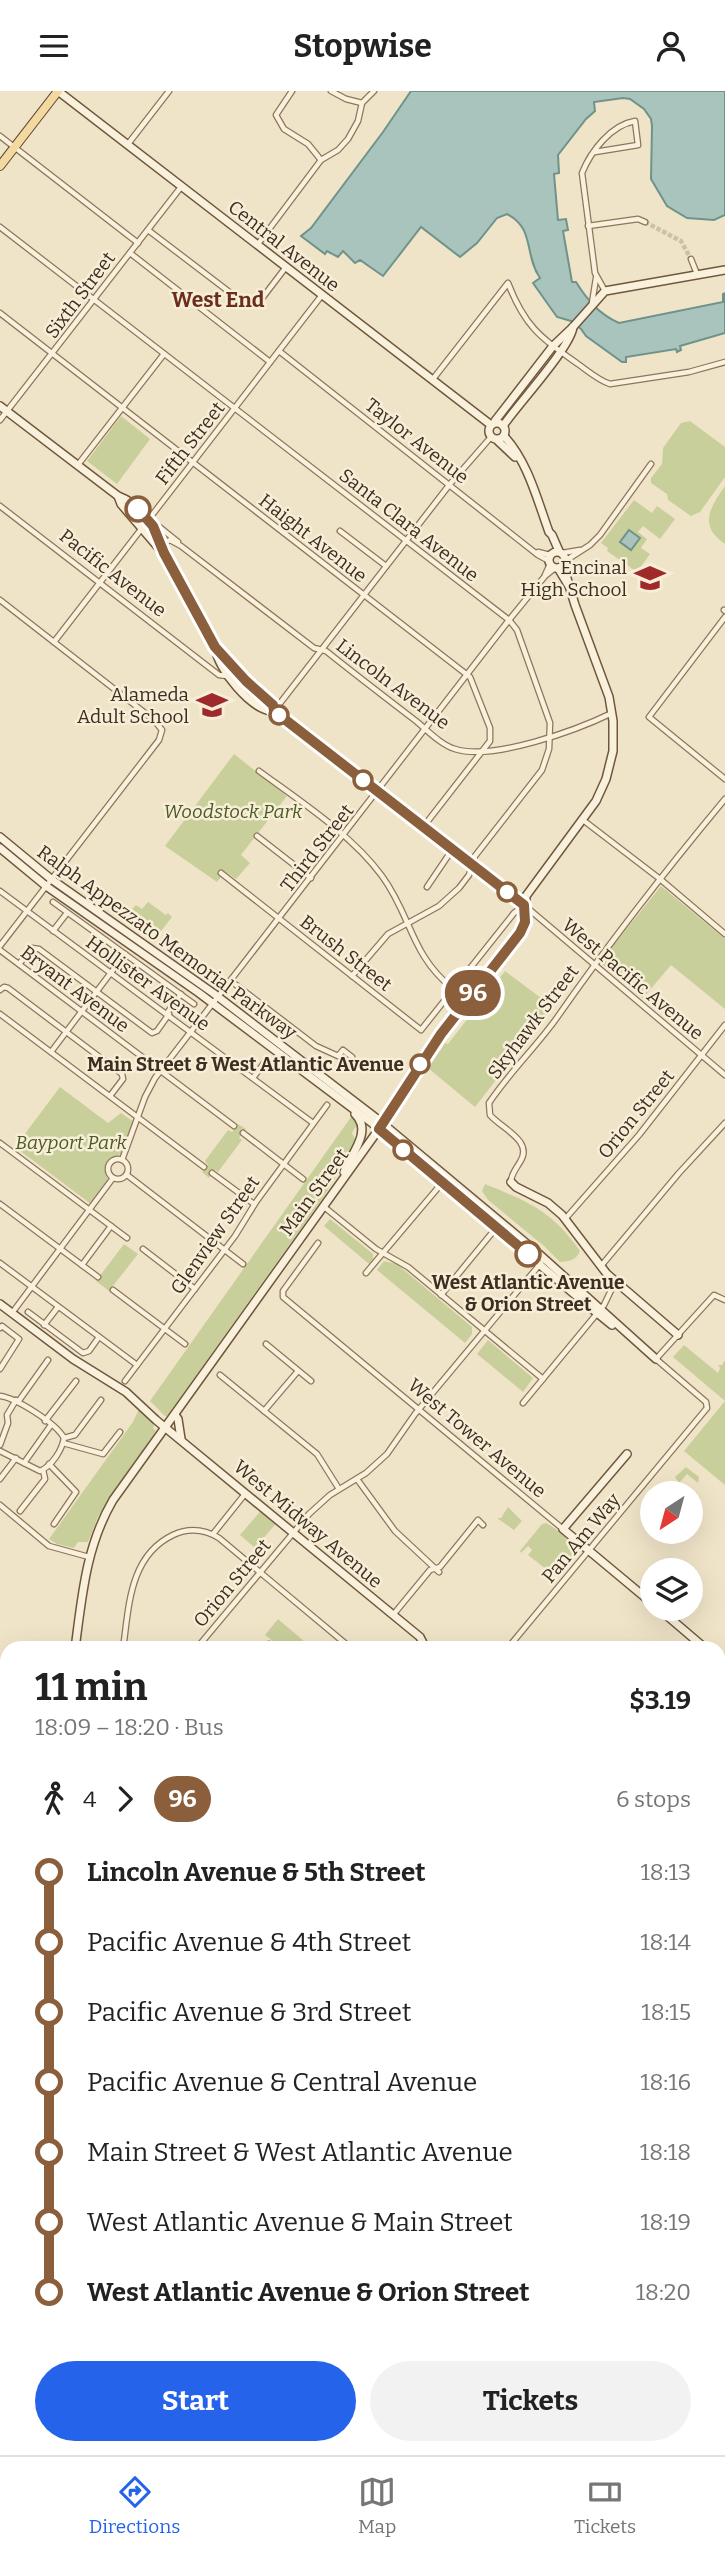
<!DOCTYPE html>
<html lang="en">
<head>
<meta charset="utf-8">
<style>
  :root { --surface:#fff; --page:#f2f2f2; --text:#222; --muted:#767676; --line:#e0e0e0; --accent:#2563eb }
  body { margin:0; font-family:Bitter,serif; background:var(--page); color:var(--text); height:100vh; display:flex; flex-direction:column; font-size:26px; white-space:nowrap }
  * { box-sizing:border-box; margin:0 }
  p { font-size:23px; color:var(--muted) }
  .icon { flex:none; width:38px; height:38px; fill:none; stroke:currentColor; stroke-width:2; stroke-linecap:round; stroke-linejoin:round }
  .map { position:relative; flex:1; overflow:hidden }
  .side { position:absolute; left:0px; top:1550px; width:726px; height:814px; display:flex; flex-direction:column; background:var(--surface); border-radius:21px 21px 0 0; box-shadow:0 7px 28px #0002 }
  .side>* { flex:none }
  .badge { padding:0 14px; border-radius:23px; font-size:24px; line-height:46px }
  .needle { width:46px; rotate:216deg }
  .fabs { position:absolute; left:640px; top:1390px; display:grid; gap:14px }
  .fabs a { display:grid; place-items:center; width:63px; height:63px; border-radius:50%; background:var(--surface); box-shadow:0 7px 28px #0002; font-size:35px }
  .map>.badge { position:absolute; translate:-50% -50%; box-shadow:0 0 0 4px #fff }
  .legs { display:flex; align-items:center; gap:10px; height:77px; padding:0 35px; font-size:23px }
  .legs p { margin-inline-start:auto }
  .overview { display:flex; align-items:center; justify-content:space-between; height:119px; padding:0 35px }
  h1 { font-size:38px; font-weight:700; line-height:52px }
  .primary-button { display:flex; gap:14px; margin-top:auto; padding:14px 35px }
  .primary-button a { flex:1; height:80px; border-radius:42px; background:var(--accent); color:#fff; font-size:28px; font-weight:700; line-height:80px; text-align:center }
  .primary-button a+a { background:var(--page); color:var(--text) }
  ul { padding:0 35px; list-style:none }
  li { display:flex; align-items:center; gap:24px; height:70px; font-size:26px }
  li i { display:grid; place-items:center; width:10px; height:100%; margin:0 9px; background:currentColor }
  li i::after { content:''; width:18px; height:18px; margin:-9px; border:5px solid; border-radius:50%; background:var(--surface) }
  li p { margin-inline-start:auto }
  li:first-child i { background:linear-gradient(#0000 50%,currentColor 0) }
  li:last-child i { background:linear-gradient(currentColor 50%,#0000 0) }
  header { display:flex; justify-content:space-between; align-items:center; height:91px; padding:0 35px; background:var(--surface); font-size:32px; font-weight:700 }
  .menu { display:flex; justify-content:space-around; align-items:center; height:98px; border-top:2px solid var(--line); background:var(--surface); font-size:19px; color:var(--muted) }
  .menu a { display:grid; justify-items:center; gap:4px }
  .menu .selected { color:var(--accent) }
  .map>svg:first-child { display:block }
  .green { fill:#c9cf9b }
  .water { fill:#a9c4bc; stroke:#6f938a; stroke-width:2 }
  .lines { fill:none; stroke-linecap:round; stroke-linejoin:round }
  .ferry { stroke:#2f5d5a; stroke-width:2; stroke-dasharray:9 7; stroke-linecap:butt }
  .street-tunnel { stroke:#ccc0a6; stroke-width:4.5; stroke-dasharray:4.5 2; stroke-linecap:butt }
  .street-casing { stroke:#8d765c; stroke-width:7 }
  .secondary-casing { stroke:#6f573f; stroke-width:10 }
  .primary-casing { stroke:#5b4430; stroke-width:10 }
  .street { stroke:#faf1dc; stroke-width:4.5 }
  .secondary { stroke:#faf1dc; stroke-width:7 }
  .primary { stroke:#f3d9a0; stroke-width:8 }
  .line-1-casing { stroke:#fff; stroke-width:16 }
  .line-1 { stroke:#8b5e3c; stroke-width:10 }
  .stop-1-dot { fill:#fff; stroke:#8b5e3c; stroke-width:3.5 }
  .labels { text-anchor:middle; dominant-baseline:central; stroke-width:5; stroke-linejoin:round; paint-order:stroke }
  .street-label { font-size:19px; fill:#3d2e20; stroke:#f7eed8 }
  .poi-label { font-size:19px; fill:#3d2e20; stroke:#f7eed8; text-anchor:end }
  .park-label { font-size:19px; font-style:italic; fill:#4d5a26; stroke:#f7eed8 }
  .stop-label { font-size:19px; font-weight:bold; fill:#3d2e20; stroke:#f7eed8; text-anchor:end }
  .neighbourhood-label { font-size:21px; font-weight:bold; fill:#6b2e1e; stroke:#f7eed8 }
</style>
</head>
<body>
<header><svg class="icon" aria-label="menu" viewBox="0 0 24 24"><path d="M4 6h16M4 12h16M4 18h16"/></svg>Stopwise<svg class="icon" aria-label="person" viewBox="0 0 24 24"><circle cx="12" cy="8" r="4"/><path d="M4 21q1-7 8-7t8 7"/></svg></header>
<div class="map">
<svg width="725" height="2364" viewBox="0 0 725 2364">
  <rect width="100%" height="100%" fill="#f0e4c8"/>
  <!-- green -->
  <g class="green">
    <path d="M121,325L150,348L117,393L87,370Z"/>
    <path d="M690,330L725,356V386L700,421L691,425L668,409L667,403L651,392V387L662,373L663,357L681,332Z"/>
    <path d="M725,395V453C698,435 710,416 725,395Z"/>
    <path d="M634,409L652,422L657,415L675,428L660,448L643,435L638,441L647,448L641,457L650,463L637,481L607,460L608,457L601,452Z"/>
    <path d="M234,663L287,705L241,764L250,772L236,788L225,781L217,791L165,755Z"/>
    <path d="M661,795L725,848V918L671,874L643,907L600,871Z"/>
    <path d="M148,811L166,824L168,822L172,826L161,840L132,818L136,814L142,818Z"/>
    <path d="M505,880L553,916L475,1016L428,977L445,952L448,953Z"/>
    <path d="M60,996L108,1032L121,1022L134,1031L123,1062L112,1067L106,1074L108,1091L91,1113L15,1056Z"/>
    <path d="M351,1026L358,1032L352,1042L357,1052L322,1108L167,1325H165L150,1310Z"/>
    <path d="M238,1033L246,1038L239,1047L242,1049L218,1081L215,1079L209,1087L202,1081L208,1074L205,1070L228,1039L232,1041Z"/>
    <path d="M485,1093C529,1111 552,1120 580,1160C576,1170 569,1170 560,1171L544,1155L488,1109L482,1100Z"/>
    <path d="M330,1128L373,1163V1168L369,1173L324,1135Z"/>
    <path d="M124,1153L138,1163L109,1200L96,1190Z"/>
    <path d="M384,1170L397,1173L472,1236V1243L465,1252L377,1179Z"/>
    <path d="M488,1249L533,1287L523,1301L477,1263Z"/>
    <path d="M684,1254L718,1282L720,1277L718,1274H722L725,1269V1394L684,1360L725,1310L673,1266Z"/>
    <path d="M139,1318L155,1332L153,1337L156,1340L98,1426L88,1451H78L74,1457L57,1453L49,1448L133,1331Z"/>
    <path d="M686,1376L699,1386L698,1392L687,1383L679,1392L675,1386Z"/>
    <path d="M264,1416L279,1429L255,1457L240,1444Z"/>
    <path d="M508,1416L522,1430L514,1439L497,1427H501Z"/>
    <path d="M546,1432C559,1439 572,1450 574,1465L559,1484L555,1485L528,1464L532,1459L528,1455L521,1462L520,1460L542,1433Z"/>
    <path d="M278,1528L312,1557H275L277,1553L265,1544Z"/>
    <path d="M719,1924L725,1929V2030L719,2025Z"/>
    <path d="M719,2356L725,2360V2364H697L692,2357Z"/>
  </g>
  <!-- water -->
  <g class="water">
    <path d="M411,0H725V124L714,129L687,127L667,115L651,88L652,35L651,28L644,18L630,8L623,7L594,11L595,20L586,28L558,64L559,82L554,83L558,129L566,128L568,139L563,140L572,191H576C588,210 599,223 619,232L723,211V203L725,202V242L680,255L681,259L677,261L676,258L626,266V271H622L586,245L581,238L571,230L557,226L533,192L540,187C524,164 535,137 507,123L497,127L477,152L460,166L421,136L383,185L360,169L355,172L343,160L338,166L327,160L325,163L301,145L311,137L383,41Z"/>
    <path d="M629,439L640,447L631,459L620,451Z"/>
    <path d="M0,1755L7,1761V2031L5,2034L0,2030Z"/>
    <path d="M436,2357H668L674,2364H444Z"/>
  </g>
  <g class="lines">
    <!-- ferry -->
    <g class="ferry">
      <path d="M0,1869L7,1863"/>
      <path d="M0,1889L7,1892"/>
      <path d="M0,1896L7,1901"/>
      <path d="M0,1910L7,1914"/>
      <path d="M0,1920L7,1924"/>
      <path d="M563,2357L568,2364"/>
      <path d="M568,2357L573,2364"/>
      <path d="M574,2357L579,2364"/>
      <path d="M579,2357L584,2364"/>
      <path d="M586,2357L591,2364"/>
      <path d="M599,2357L604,2364"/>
      <path d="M607,2357L612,2364"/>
    </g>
    <!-- street-tunnel -->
    <path class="street-tunnel" d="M645,131L681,150L691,168"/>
    <!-- street casing -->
    <g class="street-casing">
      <g id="street">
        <path d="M292,0L276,24L284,38L308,53L321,69"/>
        <path d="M331,0L346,8L362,12"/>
        <path d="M0,45L138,152"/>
        <path d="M128,53L169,0"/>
        <path d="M595,61L638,54L635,30C611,34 591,60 582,82L595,182L605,200"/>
        <path d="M588,135L638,128L645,131"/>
        <path d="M0,136L509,529L517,539L550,632L549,658L542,679L475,765L469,784L459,797L439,815L388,843L352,885"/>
        <path d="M148,139L232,203"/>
        <path d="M258,153L321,69L338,59L348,48L358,30L362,12L374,0"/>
        <path d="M130,162L270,271"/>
        <path d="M691,168L697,183"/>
        <path d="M260,210L286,176"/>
        <path d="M592,212L596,187"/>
        <path d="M0,222L470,586L490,637V650L424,735"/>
        <path d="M279,260L538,464L549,470"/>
        <path d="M433,288L508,192C525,236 540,246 578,273C588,280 598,289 610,293L689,281L725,271"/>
        <path d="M0,329L181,96"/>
        <path d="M77,375L164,263"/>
        <path d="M0,415L219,584L227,585"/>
        <path d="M152,430L178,451"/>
        <path d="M340,440L386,475"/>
        <path d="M162,453L170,449L181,455L314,557L326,560C356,584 386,607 416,630C427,639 441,654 455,658C493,670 577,639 612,622"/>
        <path d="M538,461L550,464"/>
        <path d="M562,462L580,459"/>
        <path d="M565,470L590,454L600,444L651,373"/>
        <path d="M545,484L550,473"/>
        <path d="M0,509L154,629L162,639L159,649L0,855"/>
        <path d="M724,519L725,520"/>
        <path d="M725,526L649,626L725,688"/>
        <path d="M54,551L322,204"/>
        <path d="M274,620L450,393L491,346"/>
        <path d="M259,680C300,710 352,744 382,785C412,826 410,863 453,898"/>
        <path d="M583,729L660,788L725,843"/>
        <path d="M257,745L311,787"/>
        <path d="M221,782L421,939L514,822L524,814L725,984"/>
        <path d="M427,796L452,759"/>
        <path d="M0,800L313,1032"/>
        <path d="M53,811L194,913"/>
        <path d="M53,840L67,822"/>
        <path d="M0,859L234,1035"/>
        <path d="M19,873L32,857L39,858L152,942L157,940L169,923"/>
        <path d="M231,890L316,955L338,965L343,959L352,966"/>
        <path d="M0,899L4,896L8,897L122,983L123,988L110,1005"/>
        <path d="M167,922L181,903"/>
        <path d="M0,923L204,1076"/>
        <path d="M51,961L125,863"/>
        <path d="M253,987L267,968"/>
        <path d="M243,1042L303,1088"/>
        <path d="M0,1052L127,1147"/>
        <circle cx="118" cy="1078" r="10"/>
        <path d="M122,1069L145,1006L155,987L509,529L545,485L555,477"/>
        <path d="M212,1082L254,1113"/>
        <path d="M127,1084L243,1173"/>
        <path d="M511,1091C511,1083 516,1078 520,1071C534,1050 502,1038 490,1024L489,1012C509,982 535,957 556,928C609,852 666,779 725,708"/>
        <path d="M0,1113L98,1186"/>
        <path d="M323,1115L376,1158L408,1176L543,1288"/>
        <path d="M566,1127L639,1044L725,934"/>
        <path d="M318,1152L283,1200V1206L563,1438"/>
        <path d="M143,1158L195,1198"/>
        <path d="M0,1172L137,1274"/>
        <path d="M82,1174L111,1135"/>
        <path d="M601,1175L679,1082L725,1032"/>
        <path d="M366,1182L442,1092"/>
        <path d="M113,1199L185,1253"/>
        <path d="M441,1204L496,1137"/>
        <path d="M28,1221L83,1262L89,1260L99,1246"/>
        <path d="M12,1222L113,1087"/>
        <path d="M44,1234L58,1216"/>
        <path d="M0,1237L2,1235L19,1248L0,1278"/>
        <path d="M266,1253L311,1290"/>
        <path d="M220,1284L317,1363L339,1398"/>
        <path d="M125,1290L235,1145L256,1111L327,1014"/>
        <path d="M0,1305C16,1307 56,1332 64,1347"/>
        <path d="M18,1311L48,1269"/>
        <path d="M523,1312L604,1214L615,1191"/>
        <path d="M264,1320L298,1280"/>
        <path d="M45,1330L76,1290"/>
        <path d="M64,1347L75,1344L101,1309"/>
        <path d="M63,1352L103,1363L120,1341"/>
        <path d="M0,1354L8,1332L7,1324L16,1309"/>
        <path d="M0,1360L40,1380C52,1375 62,1359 64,1347"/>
        <path d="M24,1372L51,1334"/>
        <path d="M49,1373L76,1401L54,1433"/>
        <path d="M0,1388L16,1367"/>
        <path d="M357,1388L395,1440L439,1481"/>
        <path d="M0,1414L49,1455L89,1466"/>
        <path d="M20,1420L45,1388L43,1379"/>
        <path d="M213,1443L245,1403"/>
        <path d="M393,1524L430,1479L440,1476L478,1429L483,1434"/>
        <path d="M123,1558C129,1516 129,1465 173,1444C188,1437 204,1438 219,1447L352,1558"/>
        <path d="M196,1558L309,1423L330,1404L366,1382L387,1363L415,1323L541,1172"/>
        <path d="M269,1558V1553"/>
        <path d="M507,1558L707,1317L706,1311L656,1268L714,1204L725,1209"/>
        <path d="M719,1730L725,1735"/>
        <path d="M719,1830L725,1835"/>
        <path d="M719,2119L725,2124"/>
      </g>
    </g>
    <!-- secondary casing -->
    <g class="secondary-casing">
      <g id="secondary">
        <path d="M58,0L491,334"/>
        <path d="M0,315L118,405C142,414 159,438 164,462L215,556C217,577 252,621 274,620"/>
        <path d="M495,330L553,255L573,236L605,200L725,179"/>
        <circle cx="497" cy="340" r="8"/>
        <path d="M503,335C517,314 571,256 573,236"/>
        <path d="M504,345C528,371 537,408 549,441L552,444L559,460"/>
        <path d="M498,350L515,366"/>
        <path d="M118,405L121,413L163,462"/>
        <circle cx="557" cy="469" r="8"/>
        <path d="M558,477L570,497"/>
        <path d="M215,556L250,595"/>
        <path d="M229,585L238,589L260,609L524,814"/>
        <path d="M0,746L51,788L213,902L376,1027L539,1163L656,1268"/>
        <path d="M0,757L46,795L199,902L372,1032L579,1207"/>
        <path d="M344,1081C351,1063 373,1040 355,1023"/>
        <path d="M511,1091L516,1096L548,1112L562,1124L607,1183L678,1244"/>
        <path d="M0,1213L73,1268L126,1301L156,1329L420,1546L426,1558"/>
        <path d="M591,1217L612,1234"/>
        <path d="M175,1324L178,1328L181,1348"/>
        <path d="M627,1363L563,1438L653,1513"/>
        <path d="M658,1517L706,1558"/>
        <path d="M75,1558C82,1505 86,1455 113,1409L379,1038L441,943L520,842L525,831L526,805L596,710L606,688L613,660V630L609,606L575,514L563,474"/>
        <path d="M719,1568L725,1573"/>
        <path d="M719,1689L725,1682"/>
        <path d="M719,1825L725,1818"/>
      </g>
    </g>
    <!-- primary casing -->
    <g class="primary-casing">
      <path id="primary" d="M0,75L58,0"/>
    </g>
    <!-- street -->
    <use href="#street" class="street"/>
    <!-- secondary -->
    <use href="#secondary" class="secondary"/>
    <!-- primary -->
    <use href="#primary" class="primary"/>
  </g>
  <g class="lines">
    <!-- line-1 casing -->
    <g class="line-1-casing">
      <path id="line-1" d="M138,418L153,435L164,462L215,556L246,590L273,614L274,620L524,814L525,831L520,842L441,943L379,1038L528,1163"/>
    </g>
    <!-- line-1 -->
    <use href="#line-1" class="line-1"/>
  </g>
  <!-- icons -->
  <defs>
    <g id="school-bare" transform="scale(2.415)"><path d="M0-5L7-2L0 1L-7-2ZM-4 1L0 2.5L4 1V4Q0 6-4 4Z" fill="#9e2a2b" stroke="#f7eed8" stroke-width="2.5" paint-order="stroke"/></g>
    <g id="university-bare" transform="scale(2.415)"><path d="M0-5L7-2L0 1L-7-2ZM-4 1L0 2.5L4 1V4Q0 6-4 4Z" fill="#9e2a2b" stroke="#f7eed8" stroke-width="2.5" paint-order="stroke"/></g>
  </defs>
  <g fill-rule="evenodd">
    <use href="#school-bare" x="650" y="487"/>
    <use href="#university-bare" x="212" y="614"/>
  </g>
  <!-- markers -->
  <g class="stop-1-dot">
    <circle cx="138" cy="418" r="12"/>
    <circle cx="279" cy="624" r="9"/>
    <circle cx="363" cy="689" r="9"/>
    <circle cx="507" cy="801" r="9"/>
    <circle cx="420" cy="973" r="9"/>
    <circle cx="403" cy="1059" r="9"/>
    <circle cx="528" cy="1163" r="12"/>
  </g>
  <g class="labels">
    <!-- street labels -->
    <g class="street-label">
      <text transform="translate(284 155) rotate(38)">Central Avenue</text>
      <text transform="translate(80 204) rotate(-53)">Sixth Street</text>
      <text transform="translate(417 350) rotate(38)">Taylor Avenue</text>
      <text transform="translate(190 352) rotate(-52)">Fifth Street</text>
      <text transform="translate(409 434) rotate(38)">Santa Clara Avenue</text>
      <text transform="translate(313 447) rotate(38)">Haight Avenue</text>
      <text transform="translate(113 482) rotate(38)">Pacific Avenue</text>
      <text transform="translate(393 593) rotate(37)">Lincoln Avenue</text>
      <text transform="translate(317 757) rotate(-52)">Third Street</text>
      <text transform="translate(167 851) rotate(36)">Ralph Appezzato Memorial Parkway</text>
      <text transform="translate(346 862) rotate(38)">Brush Street</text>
      <text transform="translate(633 888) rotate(40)">West Pacific Avenue</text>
      <text transform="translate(148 892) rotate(36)">Hollister Avenue</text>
      <text transform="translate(75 898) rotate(37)">Bryant Avenue</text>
      <text transform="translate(533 931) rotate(-53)">Skyhawk Street</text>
      <text transform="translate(636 1023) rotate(-51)">Orion Street</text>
      <text transform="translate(314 1101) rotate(-54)">Main Street</text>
      <text transform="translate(215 1144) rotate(-55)">Glenview Street</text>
      <text transform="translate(477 1347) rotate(40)">West Tower Avenue</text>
      <text transform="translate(308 1433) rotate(40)">West Midway Avenue</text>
      <text transform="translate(581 1447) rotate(-50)">Pan Am Way</text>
      <text transform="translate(232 1492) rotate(-50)">Orion Street</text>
    </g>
    <!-- poi labels -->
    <g class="poi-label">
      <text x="627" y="476">Encinal<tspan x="627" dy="22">High School</tspan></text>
      <text x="189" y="603">Alameda<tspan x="189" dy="22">Adult School</tspan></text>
    </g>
    <!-- park labels -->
    <g class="park-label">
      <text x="233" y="720">Woodstock Park</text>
      <text x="71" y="1051">Bayport Park</text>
    </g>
    <!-- stop labels -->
    <g class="stop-label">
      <text x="404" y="973">Main Street &amp; West Atlantic Avenue</text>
      <text x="528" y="1191" text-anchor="middle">West Atlantic Avenue<tspan x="528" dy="22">&amp; Orion Street</tspan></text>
    </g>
    <!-- neighbourhood labels -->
    <g class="neighbourhood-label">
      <text x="218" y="209">West End</text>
    </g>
  </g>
</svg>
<div class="fabs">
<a><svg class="needle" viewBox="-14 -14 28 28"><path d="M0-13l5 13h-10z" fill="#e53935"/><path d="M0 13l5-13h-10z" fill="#767676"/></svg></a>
<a><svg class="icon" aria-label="layers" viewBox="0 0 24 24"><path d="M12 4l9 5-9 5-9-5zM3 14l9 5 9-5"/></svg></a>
</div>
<b class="badge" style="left:473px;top:902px;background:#8b5e3c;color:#fff">96</b>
<section class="side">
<div class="overview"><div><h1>11 min</h1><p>18:09 – 18:20 · Bus</p></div><b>$3.19</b></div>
<div class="legs"><svg class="icon" aria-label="walk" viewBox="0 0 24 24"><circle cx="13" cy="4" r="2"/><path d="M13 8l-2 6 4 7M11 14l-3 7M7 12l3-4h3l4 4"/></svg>4<svg class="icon" aria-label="forward" viewBox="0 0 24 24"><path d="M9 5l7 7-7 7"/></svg><b class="badge" style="background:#8b5e3c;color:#fff">96</b><p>6 stops</p></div>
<ul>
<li><i style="color:#8b5e3c"></i><b>Lincoln Avenue &amp; 5th Street</b><p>18:13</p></li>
<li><i style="color:#8b5e3c"></i><span>Pacific Avenue &amp; 4th Street</span><p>18:14</p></li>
<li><i style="color:#8b5e3c"></i><span>Pacific Avenue &amp; 3rd Street</span><p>18:15</p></li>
<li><i style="color:#8b5e3c"></i><span>Pacific Avenue &amp; Central Avenue</span><p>18:16</p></li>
<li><i style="color:#8b5e3c"></i><span>Main Street &amp; West Atlantic Avenue</span><p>18:18</p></li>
<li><i style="color:#8b5e3c"></i><span>West Atlantic Avenue &amp; Main Street</span><p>18:19</p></li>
<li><i style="color:#8b5e3c"></i><b>West Atlantic Avenue &amp; Orion Street</b><p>18:20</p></li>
</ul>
<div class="primary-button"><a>Start</a><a>Tickets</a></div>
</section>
</div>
<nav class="menu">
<a class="selected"><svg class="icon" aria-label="directions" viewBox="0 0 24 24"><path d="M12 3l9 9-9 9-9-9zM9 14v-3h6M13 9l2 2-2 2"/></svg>Directions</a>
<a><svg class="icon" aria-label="map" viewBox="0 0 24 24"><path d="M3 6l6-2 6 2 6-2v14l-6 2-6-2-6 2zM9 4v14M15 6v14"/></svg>Map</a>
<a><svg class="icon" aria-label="tickets" viewBox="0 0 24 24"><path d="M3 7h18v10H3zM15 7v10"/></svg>Tickets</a>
</nav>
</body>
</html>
